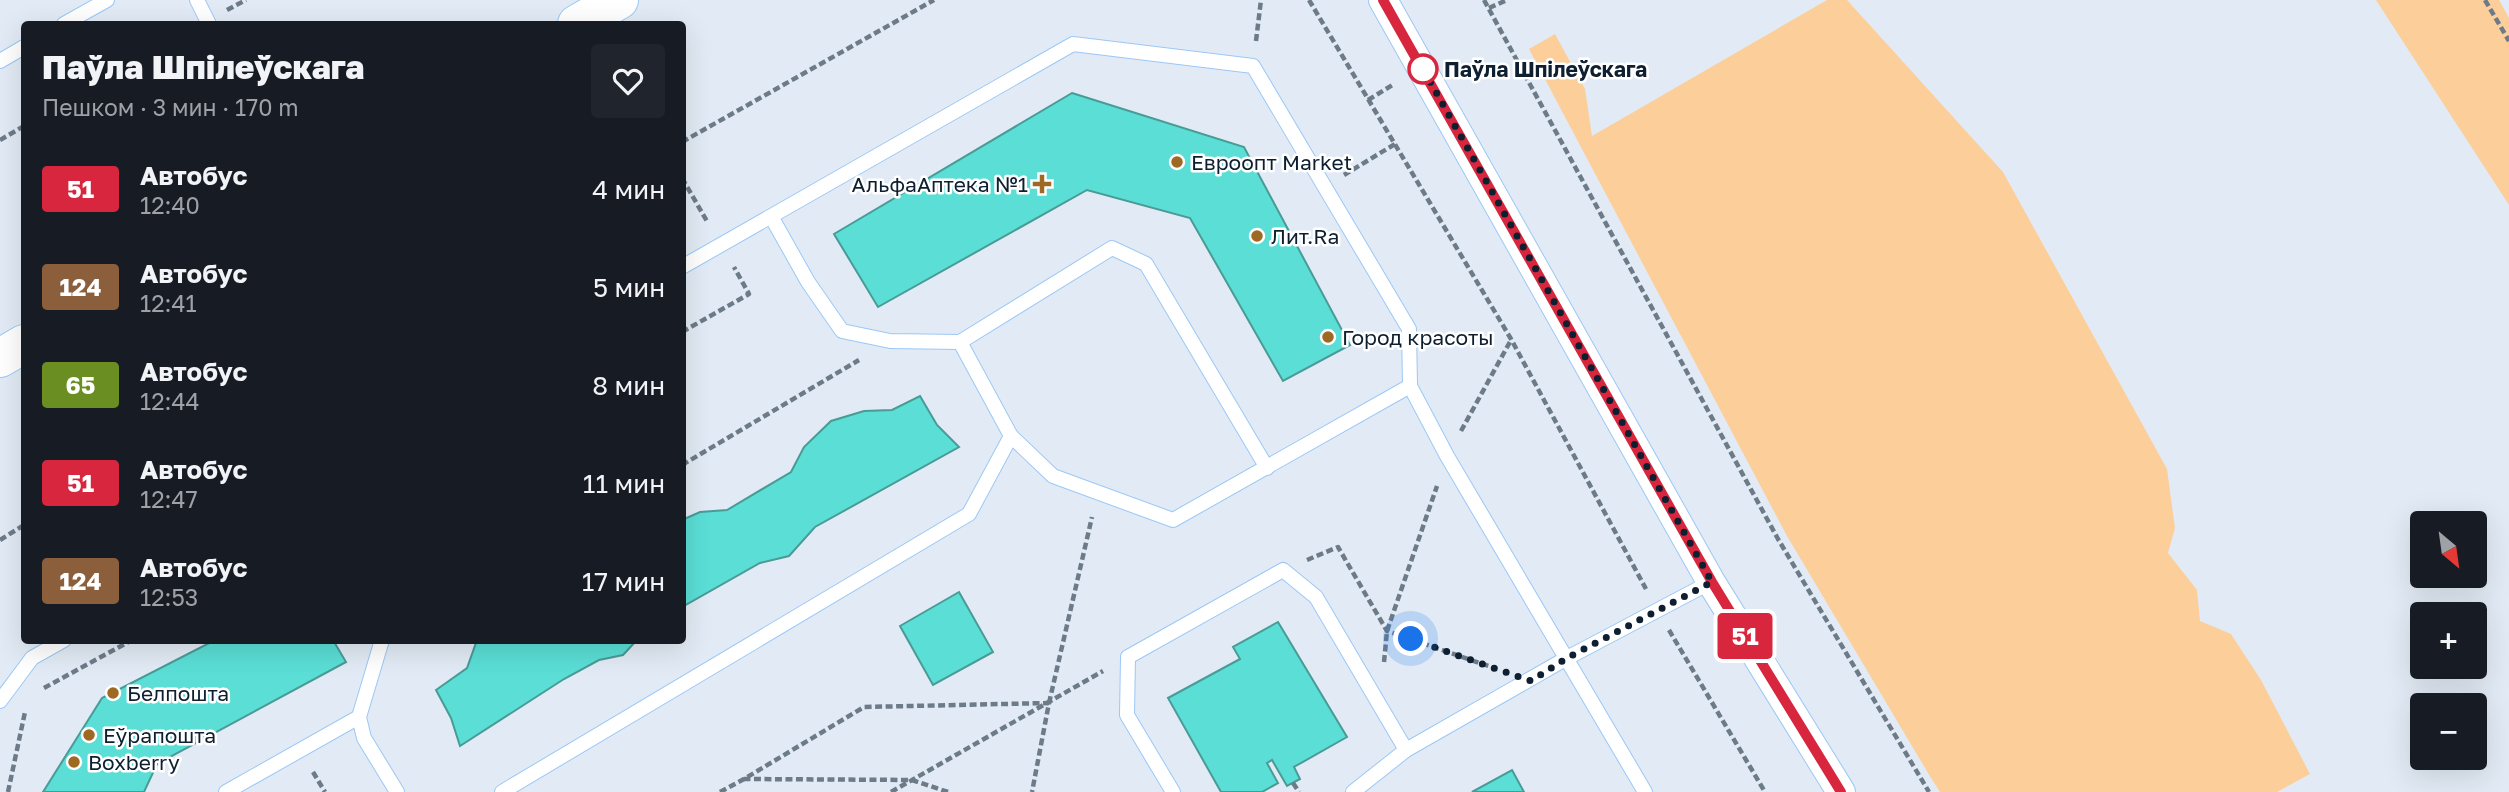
<!DOCTYPE html>
<html lang="ru">
<head>
<meta charset="utf-8">
<style>
  :root { --surface:#171b24; --page:#20242c; --text:#f1f3f6; --muted:#9ea1a6 }
  body { margin:0; font-family:"Golos Text",sans-serif; background:var(--page); color:var(--text); height:100vh; display:flex; flex-direction:column; font-size:26px; white-space:nowrap }
  * { box-sizing:border-box; margin:0 }
  p { font-size:23px; color:var(--muted) }
  .icon { flex:none; width:38px; height:38px; fill:none; stroke:currentColor; stroke-width:2; stroke-linecap:round; stroke-linejoin:round }
  .map { position:relative; flex:1; overflow:hidden }
  .panel { position:absolute; left:21px; top:21px; width:665px; height:623px; display:flex; flex-direction:column; background:var(--surface); border-radius:7px; box-shadow:0 7px 28px #0002 }
  .panel>* { flex:none }
  .badge { padding:0 14px; border-radius:5px; font-size:24px; line-height:46px }
  .needle { width:46px; rotate:151deg }
  .controls { position:absolute; left:2410px; top:511px; display:grid; gap:14px }
  .controls a { display:grid; place-items:center; width:77px; height:77px; border-radius:7px; background:var(--surface); box-shadow:0 7px 28px #0002; font-size:35px }
  .you { position:absolute; width:35px; height:35px; margin:-18px; border:5px solid #fff; border-radius:50%; background:#1a73e8; box-shadow:0 0 0 10px #1a73e833 }
  .map>.badge { position:absolute; translate:-50% -50%; box-shadow:0 0 0 4px #fff }
  .round { display:grid; place-items:center; flex:none; width:74px; height:74px; border-radius:7px; background:var(--page) }
  .overview { display:flex; align-items:center; justify-content:space-between; height:119px; padding:0 21px }
  h1 { font-size:33px; font-weight:800; line-height:52px }
  ul { padding:0; list-style:none }
  li { display:flex; align-items:center; gap:21px; height:98px; padding:0 21px }
  li div { flex:1 }
  li b { display:block; font-size:26px }
  li em { font-style:normal }
  li .badge { min-width:77px; font-weight:700; text-align:center }
  .map>svg:first-child { display:block }
  .green { fill:#fcce9a }
  .building { fill:#5aded6; stroke:#499b96; stroke-width:2 }
  .lines { fill:none; stroke-linecap:round; stroke-linejoin:round }
  .lane-casing { stroke:#9bc8f6; stroke-width:16 }
  .street-casing { stroke:#9bc8f6; stroke-width:30 }
  .secondary-casing { stroke:#9bc8f6; stroke-width:40 }
  .path { stroke:#6d7b89; stroke-width:4.5; stroke-dasharray:7 3.5; stroke-linecap:butt }
  .lane { stroke:#fff; stroke-width:14 }
  .street { stroke:#fff; stroke-width:28 }
  .secondary { stroke:#fff; stroke-width:38 }
  .line-casing { stroke:#fff; stroke-width:16 }
  .line { stroke:#d7263d; stroke-width:10 }
  .walk { stroke:#0d1f30; stroke-width:7; stroke-dasharray:0 12.6 }
  .stop-dot { fill:#fff; stroke:#d7263d; stroke-width:3.5 }
  .poi-dot { fill:#9e6922; stroke:#fff; stroke-width:2.5 }
  .labels { text-anchor:middle; dominant-baseline:central; stroke-width:5; stroke-linejoin:round; paint-order:stroke }
  .stop-label { font-size:21px; font-weight:bold; fill:#0d1f30; stroke:#fff; text-anchor:start }
  .poi-label { font-size:21px; fill:#0d1f30; stroke:#fff; text-anchor:start }
</style>
</head>
<body>
<div class="map">
<svg width="2509" height="792" viewBox="0 0 2509 792">
  <rect width="100%" height="100%" fill="#e2ebf5"/>
  <!-- green -->
  <g class="green">
    <path d="M1827,0H1847L2003,172L2167,469L2175,528L2168,553L2197,590L2200,621L2231,634L2261,680L2310,774L2277,792H1940L1931,778L1787,536L1529,49L1555,34L1585,89L1592,136Z"/>
    <path d="M2376,0H2499L2509,18V205Z"/>
  </g>
  <!-- building -->
  <g class="building">
    <path d="M1072,93L1244,147L1350,345L1283,381L1190,218L1087,190L878,307L834,234Z"/>
    <path d="M920,396L937,425L959,447L815,527L789,556L760,563L682,607V520L700,512L727,510L791,472L804,447L831,421L864,411L892,410Z"/>
    <path d="M959,592L993,652L933,685L900,626Z"/>
    <path d="M1278,622L1347,737L1294,767L1300,779L1287,786L1272,760L1267,763L1278,783L1262,792H1221L1168,698L1240,659L1233,647Z"/>
    <path d="M215,640H333L346,662L157,764L144,792H43L102,698Z"/>
    <path d="M477,640H637L623,655L599,660L564,679L460,746L451,718L436,690L467,668Z"/>
    <path d="M1512,770L1524,792H1472Z"/>
  </g>
  <g class="lines">
    <!-- lane casing -->
    <g class="lane-casing">
      <g id="lane">
        <path d="M197,0L209,24"/>
        <path d="M64,24L107,0"/>
        <path d="M0,61L24,47"/>
        <path d="M682,267L1073,44L1253,66L1409,329L1410,386"/>
        <path d="M960,342L1112,248L1146,264L1267,468"/>
        <path d="M1011,436L1053,476L1173,520L1410,386L1447,456L1645,792"/>
        <path d="M382,640L359,717L364,738L397,792"/>
        <path d="M0,701L32,658L64,640"/>
        <path d="M226,792L359,717"/>
        <path d="M502,792L969,514L1011,436L960,342L890,341L842,331L808,282L772,218"/>
        <path d="M1173,792L1127,715L1128,657L1283,570L1316,597L1406,750"/>
        <path d="M1353,792L1406,750L1567,658L1711,582"/>
      </g>
    </g>
    <!-- street casing -->
    <g class="street-casing">
      <path id="street" d="M1383,0L1711,582L1841,792"/>
    </g>
    <!-- secondary casing -->
    <g class="secondary-casing">
      <g id="secondary">
        <path d="M577,24L619,0"/>
        <path d="M0,358L24,344"/>
      </g>
    </g>
    <!-- path -->
    <g class="path">
      <path d="M1309,0L1511,339L1646,589"/>
      <path d="M1484,0L1778,539L1929,792"/>
      <path d="M2485,0L2509,41"/>
      <path d="M1489,8L1507,0"/>
      <path d="M227,10L246,0"/>
      <path d="M1256,41L1261,0"/>
      <path d="M1368,100L1394,84"/>
      <path d="M0,140L24,126"/>
      <path d="M682,142L934,0"/>
      <path d="M1344,175L1395,144"/>
      <path d="M682,178L708,223"/>
      <path d="M682,332L749,294L734,267"/>
      <path d="M1461,431L1511,340"/>
      <path d="M682,465L859,360"/>
      <path d="M0,540L24,525"/>
      <path d="M1307,560L1338,547L1387,631L1497,669"/>
      <path d="M1669,630L1765,792"/>
      <path d="M1384,662L1387,631L1437,486"/>
      <path d="M44,688L132,640"/>
      <path d="M1049,703L1092,517"/>
      <path d="M313,772L325,792"/>
      <path d="M1293,783L1299,792"/>
      <path d="M8,792L25,712"/>
      <path d="M720,792L744,779"/>
      <path d="M891,792L1103,671"/>
      <path d="M948,792L912,780L744,779L864,707L1049,703L1032,792"/>
    </g>
    <!-- lane -->
    <use href="#lane" class="lane"/>
    <!-- street -->
    <use href="#street" class="street"/>
    <!-- secondary -->
    <use href="#secondary" class="secondary"/>
  </g>
  <g class="lines">
    <!-- line casing -->
    <g class="line-casing">
      <path id="line" d="M1383,0L1712,582L1841,792"/>
    </g>
    <!-- line -->
    <use href="#line" class="line"/>
    <!-- walk -->
    <path class="walk" d="M1411,639L1531,681L1567,658L1712,582L1423,69"/>
  </g>
  <!-- markers -->
  <circle class="stop-dot" cx="1423" cy="69" r="14"/>
  <g class="poi-dot">
    <circle cx="1177" cy="162" r="7"/>
    <path d="M1038.5 173.5h7v7h7v7h-7v7h-7v-7h-7v-7h7z"/>
    <circle cx="1257" cy="236" r="7"/>
    <circle cx="1328" cy="337" r="7"/>
    <circle cx="113" cy="693" r="7"/>
    <circle cx="89" cy="735" r="7"/>
    <circle cx="74" cy="762" r="7"/>
  </g>
  <g class="labels">
    <!-- stop labels -->
    <g class="stop-label">
      <text x="1444" y="69">Паўла Шпілеўскага</text>
    </g>
    <!-- poi labels -->
    <g class="poi-label">
      <text x="1191" y="162">Евроопт Market</text>
      <text x="1028" y="184" text-anchor="end">АльфаАптека №1</text>
      <text x="1271" y="236">Лит.Ra</text>
      <text x="1342" y="337">Город красоты</text>
      <text x="127" y="693">Белпошта</text>
      <text x="103" y="735">Еўрапошта</text>
      <text x="88" y="762">Boxberry</text>
    </g>
  </g>
</svg>
<div class="controls">
<a><svg class="needle" viewBox="-14 -14 28 28"><path d="M0-13l5 13h-10z" fill="#e53935"/><path d="M0 13l5-13h-10z" fill="#9ea1a6"/></svg></a>
<a>+</a>
<a>−</a>
</div>
<div class="you" style="left:1411px;top:639px"></div>
<b class="badge" style="left:1745px;top:636px;background:#d7263d;color:#fff">51</b>
<section class="panel">
<div class="overview"><div><h1>Паўла Шпілеўскага</h1><p>Пешком · 3 мин · 170 m</p></div><a class="round"><svg class="icon" aria-label="heart" viewBox="0 0 24 24"><path d="M12 20l-8-8c-3-5 5-10 8-4 3-6 11-1 8 4z"/></svg></a></div>
<ul>
<li><span class="badge" style="background:#d7263d;color:#fff">51</span><div><b>Автобус</b><p>12:40</p></div><em>4 мин</em></li>
<li><span class="badge" style="background:#8b5e3c;color:#fff">124</span><div><b>Автобус</b><p>12:41</p></div><em>5 мин</em></li>
<li><span class="badge" style="background:#6b8e23;color:#fff">65</span><div><b>Автобус</b><p>12:44</p></div><em>8 мин</em></li>
<li><span class="badge" style="background:#d7263d;color:#fff">51</span><div><b>Автобус</b><p>12:47</p></div><em>11 мин</em></li>
<li><span class="badge" style="background:#8b5e3c;color:#fff">124</span><div><b>Автобус</b><p>12:53</p></div><em>17 мин</em></li>
</ul>
</section>
</div>
</body>
</html>
